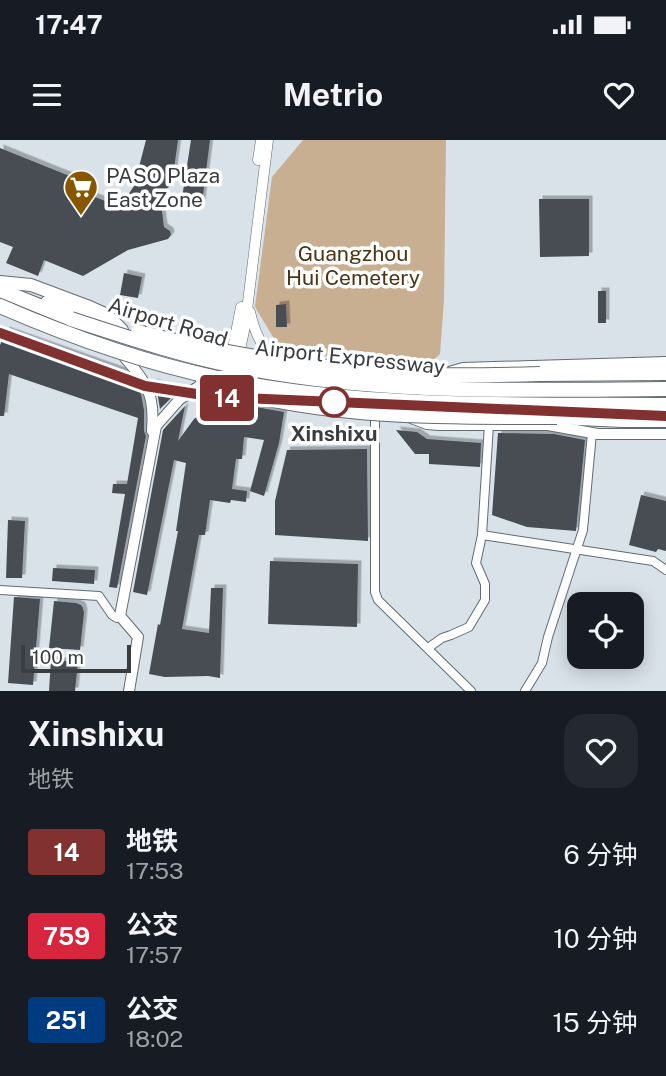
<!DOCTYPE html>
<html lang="zh">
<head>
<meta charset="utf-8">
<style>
  :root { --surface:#171b24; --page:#242831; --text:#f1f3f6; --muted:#9ea1a6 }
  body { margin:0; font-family:"Public Sans","Noto Sans SC",sans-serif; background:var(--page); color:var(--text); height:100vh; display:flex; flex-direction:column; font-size:26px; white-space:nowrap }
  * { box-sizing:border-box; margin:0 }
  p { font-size:23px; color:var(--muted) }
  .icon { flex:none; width:38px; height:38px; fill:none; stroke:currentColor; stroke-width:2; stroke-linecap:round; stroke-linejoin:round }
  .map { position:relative; height:551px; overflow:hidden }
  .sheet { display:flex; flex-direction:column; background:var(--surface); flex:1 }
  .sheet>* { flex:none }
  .badge { padding:0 14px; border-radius:5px; font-size:24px; line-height:46px }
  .controls { position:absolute; left:567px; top:452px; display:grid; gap:14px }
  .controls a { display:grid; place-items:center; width:77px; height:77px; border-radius:14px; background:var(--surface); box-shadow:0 4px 18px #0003; font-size:35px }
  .scale { position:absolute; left:21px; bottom:18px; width:110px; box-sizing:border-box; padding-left:7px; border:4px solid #393d40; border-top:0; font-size:19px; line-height:24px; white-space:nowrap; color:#393d40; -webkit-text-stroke:5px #fff; paint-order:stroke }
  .map>.badge { position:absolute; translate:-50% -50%; box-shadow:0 0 0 4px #fff }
  .round { display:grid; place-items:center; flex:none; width:74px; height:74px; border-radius:21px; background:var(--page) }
  .overview { display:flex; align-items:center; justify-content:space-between; height:119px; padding:0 28px }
  h1 { font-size:33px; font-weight:700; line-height:52px }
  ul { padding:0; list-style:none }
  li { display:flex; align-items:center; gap:21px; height:84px; padding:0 28px }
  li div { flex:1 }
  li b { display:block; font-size:26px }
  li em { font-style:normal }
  li .badge { min-width:77px; font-weight:700; text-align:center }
  .status { display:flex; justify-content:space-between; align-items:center; height:49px; padding:0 35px; background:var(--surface); direction:ltr }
  .status svg { height:19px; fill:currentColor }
  header { display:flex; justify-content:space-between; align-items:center; height:91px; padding:0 28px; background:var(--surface); font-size:32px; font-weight:700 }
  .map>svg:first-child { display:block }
  .green { fill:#c9af92 }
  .building { fill:#464d53; filter:url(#shadow) }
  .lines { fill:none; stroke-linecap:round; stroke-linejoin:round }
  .minor-casing { stroke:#636b72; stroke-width:10 }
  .tertiary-casing { stroke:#636b72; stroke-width:11 }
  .secondary-casing { stroke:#636b72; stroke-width:12 }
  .trunk-casing { stroke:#636b72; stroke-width:14 }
  .motorway-casing { stroke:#636b72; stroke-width:16 }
  .minor { stroke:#fff; stroke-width:8 }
  .tertiary { stroke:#fff; stroke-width:10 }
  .secondary { stroke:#fff; stroke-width:10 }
  .trunk { stroke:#fff; stroke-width:12 }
  .motorway { stroke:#fff; stroke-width:14 }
  .motorway-bridge-casing { stroke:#636b72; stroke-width:16; stroke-linecap:butt }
  .motorway-bridge { stroke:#fff; stroke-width:14 }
  .line-casing { stroke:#fff; stroke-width:16 }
  .line { stroke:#81312f; stroke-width:10 }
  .stop-dot { fill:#fff; stroke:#81312f; stroke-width:3.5 }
  .labels { text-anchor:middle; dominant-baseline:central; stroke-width:7; stroke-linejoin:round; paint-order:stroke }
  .poi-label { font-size:21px; fill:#393d40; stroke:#fff; text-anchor:start }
  .park-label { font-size:21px; fill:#4c3314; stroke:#fff }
  .street-label { font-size:21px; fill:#393d40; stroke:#fff }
  .stop-label { font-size:21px; font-weight:bold; fill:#393d40; stroke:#fff }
</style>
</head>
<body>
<div class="status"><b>17:47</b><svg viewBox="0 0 49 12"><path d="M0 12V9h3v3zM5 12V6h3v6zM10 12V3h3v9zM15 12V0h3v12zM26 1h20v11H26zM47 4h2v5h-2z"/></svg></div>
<header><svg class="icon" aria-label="menu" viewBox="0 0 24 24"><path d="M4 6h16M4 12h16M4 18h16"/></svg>Metrio<svg class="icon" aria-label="heart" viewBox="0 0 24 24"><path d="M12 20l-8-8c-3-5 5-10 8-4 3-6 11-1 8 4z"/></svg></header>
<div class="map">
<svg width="666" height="551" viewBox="0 0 666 551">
  <defs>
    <filter id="shadow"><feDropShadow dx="3.5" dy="-3.5" stdDeviation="0" flood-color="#0004"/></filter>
  </defs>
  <rect width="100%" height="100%" fill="#d9e2e9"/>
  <!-- green -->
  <path class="green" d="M303,0H446L444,160L440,214L432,221L362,219L282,212L255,167L272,37Z"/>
  <!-- building -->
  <g class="building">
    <path d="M146,0H178L172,44L160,55L164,87L170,91L171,95L168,99L128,110L83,136L44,120L38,136L6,123L13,107L0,102V8L77,39L73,48L120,67L134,46Z"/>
    <path d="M191,0H210L202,63L197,62L195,66L190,68L183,64L182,58Z"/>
    <path d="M539,59H589V116L540,117Z"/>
    <path d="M124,133L142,137L138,158L120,155Z"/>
    <rect x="598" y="151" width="8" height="32"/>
    <path d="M286,164L287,187H276V165Z"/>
    <path d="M6,190L128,233L141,254L144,270V291L146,296L117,448L109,447L125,354L112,353L113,344H127L138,278L9,234L4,276H0V205Z"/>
    <path d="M153,242L178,251L160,269L158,257Z"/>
    <path d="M233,263L284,272L279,303L264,356L250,351L264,300L244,297L242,319H236L232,349L247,351L246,362L231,360L230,363L210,360L205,395H199L182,489L209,493L211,448H223L220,538L208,536L165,537L149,534L158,484L160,485L178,391H176L186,323L174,320L147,455L133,452L163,290L185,266L178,301L194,279L202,274L219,276L218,282L230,284Z"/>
    <path d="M396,290L417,292L427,299L481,303L480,327L429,324V314H415Z"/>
    <path d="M498,293L554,294L585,300L576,391L527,387L492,375Z"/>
    <path d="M367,309L368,401L275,395V361L287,310Z"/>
    <path d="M641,355L666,361V411L658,409L656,412L629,405Z"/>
    <path d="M8,380L25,381L22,438H6Z"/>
    <path d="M270,421L358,424L357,487L268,484Z"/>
    <path d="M53,428L95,430L94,444L52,441Z"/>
    <path d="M14,457L40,459L33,545L8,543Z"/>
    <path d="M54,461L76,463L81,465L83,468L84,473L80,510L49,508Z"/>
    <path d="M51,520L78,522L75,551H49Z"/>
  </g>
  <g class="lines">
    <!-- minor casing -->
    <g class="minor-casing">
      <g id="minor">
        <path d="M375,271V452L378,460L471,551"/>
        <path d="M482,395L653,421L666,430"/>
        <path d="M0,450L99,456L112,475L117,478L120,476"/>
        <path d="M428,508L442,498L451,495L469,487L485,460V444L476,423L482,395L489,285"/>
        <path d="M525,551L542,523L548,497L583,390L592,293"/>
      </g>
    </g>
    <!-- tertiary casing -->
    <g class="tertiary-casing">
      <g id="tertiary">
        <path d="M258,20L261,0"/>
        <path d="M250,172C254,190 260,206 274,219"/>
        <path d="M231,218L241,167"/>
        <path d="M238,219L245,186L268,0"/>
      </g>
    </g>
    <!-- secondary casing -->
    <g class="secondary-casing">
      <g id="secondary">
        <path d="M125,218C148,243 155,257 152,291"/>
        <path d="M449,232L463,228L666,222"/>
        <path d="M411,278L427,284L439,285H548L598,294H666"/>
        <path d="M129,551L138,497L120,476L156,286L179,260L199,246L205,244L230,248"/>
      </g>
    </g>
    <!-- trunk casing -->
    <g class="trunk-casing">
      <g id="trunk">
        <path d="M0,142L31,145L87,166L107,175L122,190"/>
        <path d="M47,162L99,181"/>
      </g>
    </g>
    <!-- motorway casing -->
    <g class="motorway-casing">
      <g id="motorway">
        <path d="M0,150L71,179"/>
        <path d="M540,234L666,233"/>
        <path d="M557,277L623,280H666"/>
      </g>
    </g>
    <!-- minor -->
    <use href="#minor" class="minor"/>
    <!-- tertiary -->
    <use href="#tertiary" class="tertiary"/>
    <!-- secondary -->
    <use href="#secondary" class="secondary"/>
    <!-- trunk -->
    <use href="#trunk" class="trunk"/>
    <!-- motorway -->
    <use href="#motorway" class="motorway"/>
    <!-- motorway-bridge casing -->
    <g class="motorway-bridge-casing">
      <g id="motorway-bridge">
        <path d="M0,166C71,197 145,223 222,239C368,269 518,264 666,265"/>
        <path d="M71,179C129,198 186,217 245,228C384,255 526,250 666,249"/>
        <path d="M138,192C236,217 331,232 433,235C469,236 505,235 540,234"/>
        <path d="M224,248C330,279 447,277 557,277"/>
      </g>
    </g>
    <!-- motorway-bridge -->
    <use href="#motorway-bridge" class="motorway-bridge"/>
  </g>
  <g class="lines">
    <!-- line casing -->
    <g class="line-casing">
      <path id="line" d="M0,193L145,246L216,257L666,276"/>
    </g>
    <!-- line -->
    <use href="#line" class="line"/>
  </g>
  <!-- icons -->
  <defs>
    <g id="supermarket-pin" transform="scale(1.75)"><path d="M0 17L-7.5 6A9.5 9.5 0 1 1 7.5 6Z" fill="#895600" stroke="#fff"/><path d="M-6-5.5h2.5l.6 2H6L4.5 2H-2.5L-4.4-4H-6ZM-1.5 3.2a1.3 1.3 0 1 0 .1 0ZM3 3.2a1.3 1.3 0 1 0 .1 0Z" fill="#fff"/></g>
  </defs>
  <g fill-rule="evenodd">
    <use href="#supermarket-pin" x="81" y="47"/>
  </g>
  <!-- markers -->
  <circle class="stop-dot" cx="334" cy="262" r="14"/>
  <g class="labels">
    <!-- poi labels -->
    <g class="poi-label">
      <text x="106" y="35">PASO Plaza<tspan x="106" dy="24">East Zone</tspan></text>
    </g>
    <!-- park labels -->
    <g class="park-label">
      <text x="353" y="113">Guangzhou<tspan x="353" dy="24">Hui Cemetery</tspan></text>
    </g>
    <!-- street labels -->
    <g class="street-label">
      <text transform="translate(168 182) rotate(17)">Airport Road</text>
      <text transform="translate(350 217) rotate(6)">Airport Expressway</text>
    </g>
    <!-- stop labels -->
    <g class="stop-label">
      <text x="334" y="293">Xinshixu</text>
    </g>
  </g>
</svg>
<div class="controls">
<a><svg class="icon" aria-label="locate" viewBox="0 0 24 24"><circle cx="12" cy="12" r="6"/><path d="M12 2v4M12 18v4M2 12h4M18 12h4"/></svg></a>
</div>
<div class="scale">100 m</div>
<b class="badge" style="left:227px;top:258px;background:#81312f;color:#fff">14</b>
</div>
<section class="sheet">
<div class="overview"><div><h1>Xinshixu</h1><p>地铁</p></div><a class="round"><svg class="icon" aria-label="heart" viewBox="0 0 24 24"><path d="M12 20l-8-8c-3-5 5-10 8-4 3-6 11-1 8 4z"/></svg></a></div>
<ul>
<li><span class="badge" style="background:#81312f;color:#fff">14</span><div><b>地铁</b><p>17:53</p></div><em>6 分钟</em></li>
<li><span class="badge" style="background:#d7263d;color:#fff">759</span><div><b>公交</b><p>17:57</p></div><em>10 分钟</em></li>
<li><span class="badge" style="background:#003b80;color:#fff">251</span><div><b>公交</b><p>18:02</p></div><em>15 分钟</em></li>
</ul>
</section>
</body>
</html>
